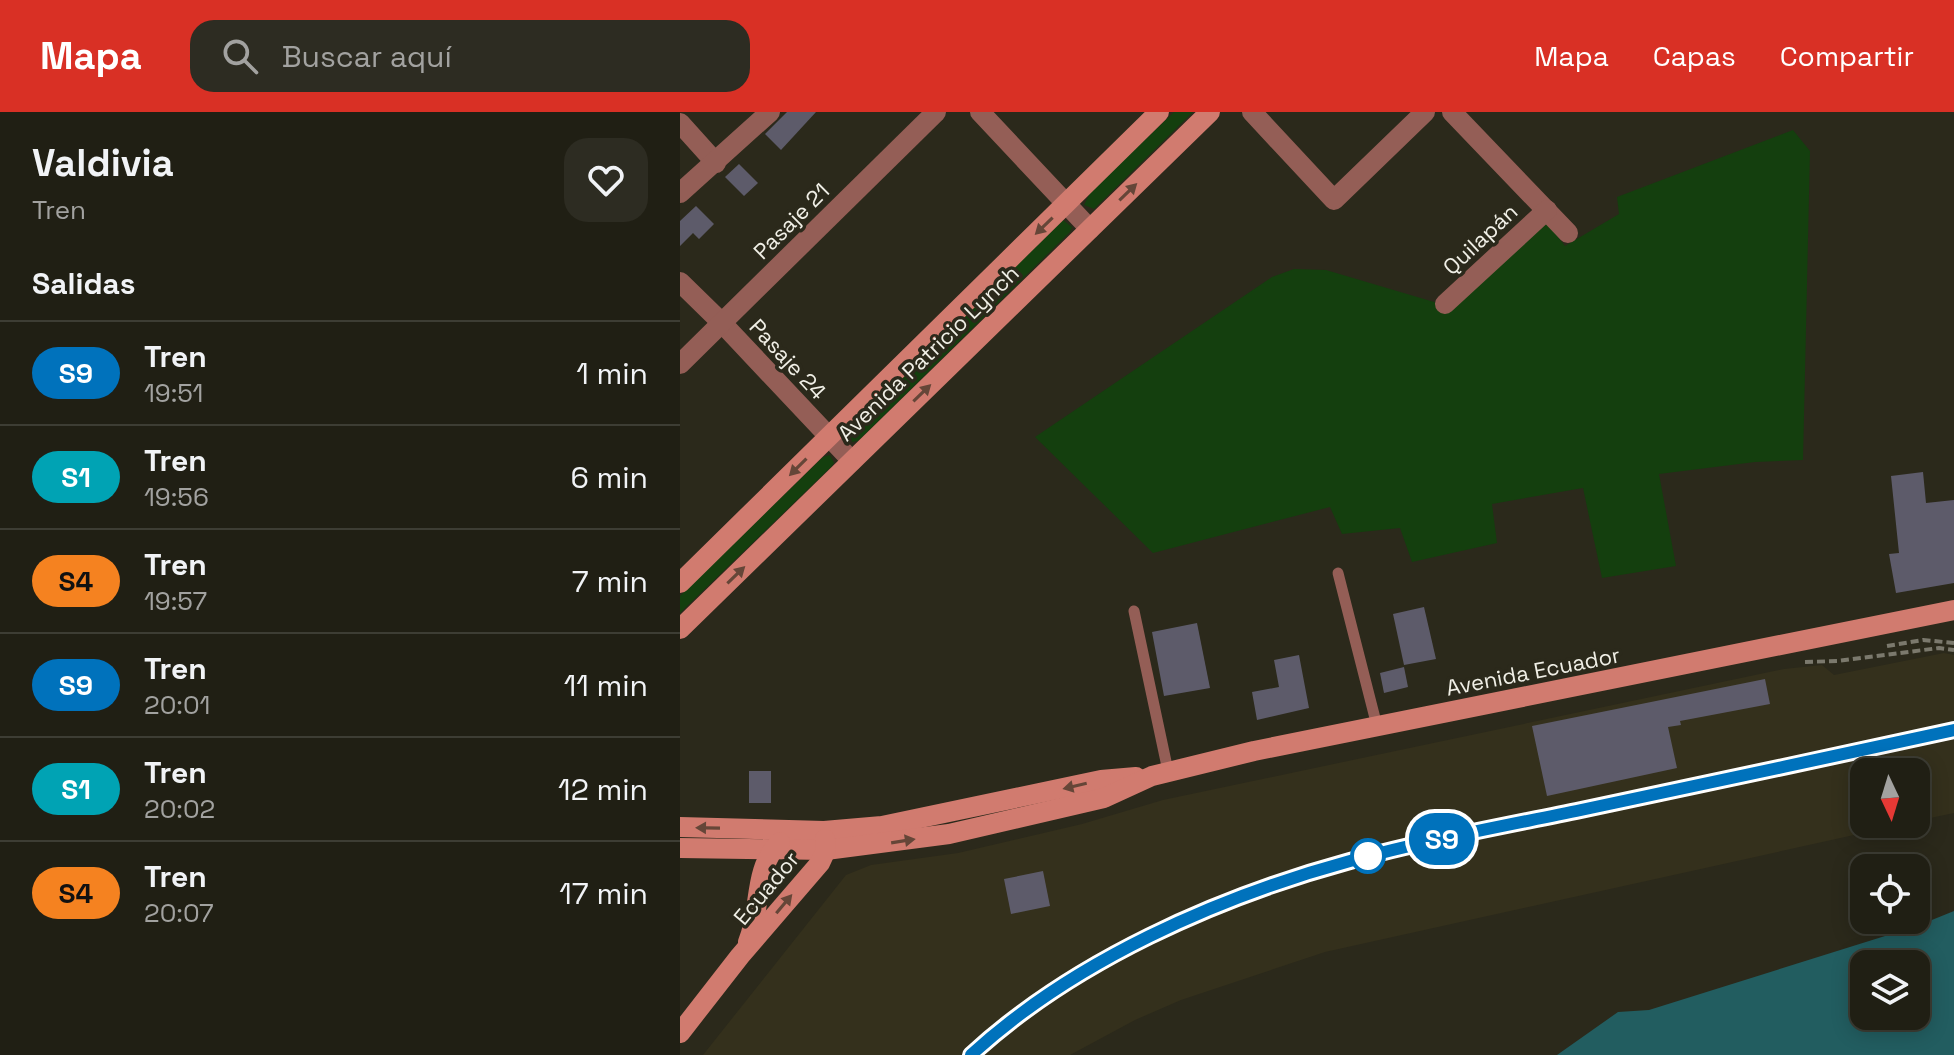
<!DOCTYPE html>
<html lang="es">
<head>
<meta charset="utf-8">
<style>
  :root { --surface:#201f14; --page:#2d2c22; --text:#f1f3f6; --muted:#a2a2a0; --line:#3d3d34; --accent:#d93025 }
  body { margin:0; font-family:"Space Grotesk",sans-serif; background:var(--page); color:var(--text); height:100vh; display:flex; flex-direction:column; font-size:30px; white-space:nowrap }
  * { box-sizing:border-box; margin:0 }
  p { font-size:26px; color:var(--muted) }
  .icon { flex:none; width:44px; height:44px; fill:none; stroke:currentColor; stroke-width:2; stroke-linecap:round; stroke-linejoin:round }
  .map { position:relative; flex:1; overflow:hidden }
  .details { display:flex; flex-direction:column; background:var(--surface); width:680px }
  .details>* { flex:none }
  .badge { padding:0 16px; border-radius:26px; font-size:28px; line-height:52px }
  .needle { width:52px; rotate:176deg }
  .fabs { position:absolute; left:1170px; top:646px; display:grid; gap:16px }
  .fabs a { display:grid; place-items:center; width:80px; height:80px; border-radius:16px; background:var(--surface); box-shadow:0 4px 20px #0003,0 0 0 2px var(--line); font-size:40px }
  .map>.badge { position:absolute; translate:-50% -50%; box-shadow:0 0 0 4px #fff }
  h2 { padding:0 32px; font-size:30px; line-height:72px }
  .round { display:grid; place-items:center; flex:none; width:84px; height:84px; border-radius:24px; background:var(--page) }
  .summary { display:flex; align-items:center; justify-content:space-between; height:136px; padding:0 32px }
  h1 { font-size:38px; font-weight:600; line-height:60px }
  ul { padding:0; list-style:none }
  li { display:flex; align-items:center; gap:24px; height:104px; padding:0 32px; border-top:2px solid var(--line) }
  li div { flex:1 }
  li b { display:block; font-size:30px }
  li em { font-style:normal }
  li .badge { min-width:88px; font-weight:700; text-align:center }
  header { display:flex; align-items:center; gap:48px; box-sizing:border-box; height:112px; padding:0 40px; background:var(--accent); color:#fff }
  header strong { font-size:38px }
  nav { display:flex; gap:44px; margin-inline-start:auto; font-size:28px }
  .search { width:560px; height:72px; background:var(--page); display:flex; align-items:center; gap:20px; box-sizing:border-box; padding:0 28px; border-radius:24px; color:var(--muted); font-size:30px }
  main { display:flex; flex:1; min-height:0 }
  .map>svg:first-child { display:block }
  .built { fill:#34301c }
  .green { fill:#143f0e }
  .water { fill:#225d60; fill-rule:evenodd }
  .building { fill:#5d5b6a }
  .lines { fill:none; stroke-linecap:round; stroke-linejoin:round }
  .path { stroke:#7b796d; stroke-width:4; stroke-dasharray:8 4; stroke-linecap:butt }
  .lane { stroke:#945e56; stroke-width:11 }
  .street { stroke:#945e56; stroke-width:20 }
  .secondary { stroke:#d17b6f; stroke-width:20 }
  .rail-casing { stroke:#a7a59a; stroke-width:9 }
  .rail { stroke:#2b291b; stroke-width:6; stroke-dasharray:18; stroke-linecap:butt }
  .oneway { fill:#654638 }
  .line-casing { stroke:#fff; stroke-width:18 }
  .line { stroke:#0072bc; stroke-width:12 }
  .stop-dot { fill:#fff; stroke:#0072bc; stroke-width:4 }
  .labels { text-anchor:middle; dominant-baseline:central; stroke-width:7; stroke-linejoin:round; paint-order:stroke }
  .street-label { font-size:22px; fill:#f0efe6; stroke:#2b291b }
</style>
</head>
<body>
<header>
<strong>Mapa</strong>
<div class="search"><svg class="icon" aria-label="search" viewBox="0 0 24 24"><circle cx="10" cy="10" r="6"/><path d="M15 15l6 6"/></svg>Buscar aquí</div>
<nav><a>Mapa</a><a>Capas</a><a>Compartir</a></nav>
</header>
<main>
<section class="details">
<div class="summary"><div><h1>Valdivia</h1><p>Tren</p></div><a class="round"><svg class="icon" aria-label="heart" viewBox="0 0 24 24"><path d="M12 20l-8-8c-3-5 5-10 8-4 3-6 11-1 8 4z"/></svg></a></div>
<h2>Salidas</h2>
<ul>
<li><span class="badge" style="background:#0072bc;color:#fff">S9</span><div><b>Tren</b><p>19:51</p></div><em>1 min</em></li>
<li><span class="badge" style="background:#00a3b4;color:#fff">S1</span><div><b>Tren</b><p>19:56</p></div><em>6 min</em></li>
<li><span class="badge" style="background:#f58220;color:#111">S4</span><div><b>Tren</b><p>19:57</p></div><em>7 min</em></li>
<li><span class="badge" style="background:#0072bc;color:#fff">S9</span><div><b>Tren</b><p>20:01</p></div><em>11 min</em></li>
<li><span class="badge" style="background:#00a3b4;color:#fff">S1</span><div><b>Tren</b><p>20:02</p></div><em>12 min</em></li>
<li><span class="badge" style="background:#f58220;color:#111">S4</span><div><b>Tren</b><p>20:07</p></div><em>17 min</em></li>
</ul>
</section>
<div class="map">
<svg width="1274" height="943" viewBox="0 0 1274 943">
  <rect width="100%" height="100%" fill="#2b291b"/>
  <!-- built -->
  <path class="built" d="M1264,541L1274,543V701L1236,709V660H1184V712H1224L645,840L501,888L455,908L390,943H23L166,763L191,753L278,741L402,712L483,688L1104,557L1142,553L1154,563Z"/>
  <!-- green -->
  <g class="green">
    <path d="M494,0H513L414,97L404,93L410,81Z"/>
    <path d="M1113,18L1130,39L1123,348L1075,350L979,362L996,454L922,466L903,376L812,392L817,431L732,450L720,416L662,422L650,395L473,441L355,325L592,165L614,157L646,158L771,195L866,109L885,134L939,102L937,85Z"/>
    <path d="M383,108L392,115L390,120L178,329L171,330L167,325L168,319Z"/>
    <path d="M150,343L154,351L151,355L0,501V484L143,345Z"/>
  </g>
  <!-- water -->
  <path class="water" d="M1274,799V943H877L938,900L969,898L1237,814ZM1184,852H1236V904H1184Z"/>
  <!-- building -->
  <g class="building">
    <path d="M107,0H136L101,38L85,22Z"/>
    <path d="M59,52L78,71L64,84L45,65Z"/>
    <path d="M16,94L34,112L19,127L13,121L0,134V109Z"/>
    <path d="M1243,360L1246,391L1274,388V471L1216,481L1209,442L1219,441L1211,364Z"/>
    <path d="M744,495L756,547L724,553L713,502Z"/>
    <path d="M517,511L530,576L484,584L472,520Z"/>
    <path d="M619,543L629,596L577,608L572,580L599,575L594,548Z"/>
    <path d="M724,555L728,575L704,581L700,561Z"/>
    <path d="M1085,567L1090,592L1000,609L1001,613L988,615L997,656L867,684L852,614Z"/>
    <rect x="69" y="659" width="22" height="32"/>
    <path d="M363,759L370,794L331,802L324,767Z"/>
  </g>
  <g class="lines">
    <!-- path -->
    <g class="path">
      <path d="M1207,534L1243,528L1274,531"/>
      <path d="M1125,550L1157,549L1259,536L1274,538"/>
    </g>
    <!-- lane -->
    <g class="lane">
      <path d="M658,461L697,614"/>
      <path d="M454,499L488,659"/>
    </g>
    <!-- street -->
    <g class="street">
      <path d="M300,0L410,117"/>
      <path d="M572,0L654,88L745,0"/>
      <path d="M772,0L888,121"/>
      <path d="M0,11L36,51"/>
      <path d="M0,81L90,0"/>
      <path d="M0,170L42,211L172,349"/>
      <path d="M765,192L867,98"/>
      <path d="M0,252L256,0"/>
    </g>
    <!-- secondary -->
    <g class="secondary">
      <path d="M0,471L479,0"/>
      <path d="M0,517L530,0"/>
      <path d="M0,715L144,719L202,714L421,668L456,665"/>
      <path d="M0,736L146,738L269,722L424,686L472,664L574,639L1274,498"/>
      <path d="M68,830C82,797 72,758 100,730"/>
      <path d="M0,921L60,844L140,751L146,738L145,727"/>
    </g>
    <!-- rail casing -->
    <g class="rail-casing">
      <path id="rail" d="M291,943C393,849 538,785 670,748C746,728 824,714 901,698C1025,672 1150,645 1274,618"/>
    </g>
    <!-- rail -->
    <use href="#rail" class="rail"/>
  </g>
  <!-- one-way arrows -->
  <defs><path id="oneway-solid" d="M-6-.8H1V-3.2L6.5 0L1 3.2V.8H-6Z" transform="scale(2)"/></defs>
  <g class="oneway">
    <use href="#oneway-solid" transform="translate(448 80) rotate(-44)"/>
    <use href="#oneway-solid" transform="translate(364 114) rotate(136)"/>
    <use href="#oneway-solid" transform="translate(242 281) rotate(-44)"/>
    <use href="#oneway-solid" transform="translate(118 355) rotate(135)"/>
    <use href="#oneway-solid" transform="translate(56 463) rotate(-44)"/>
    <use href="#oneway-solid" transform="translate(395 674) rotate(167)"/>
    <use href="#oneway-solid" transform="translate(28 716) rotate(-179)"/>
    <use href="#oneway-solid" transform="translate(223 729) rotate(-9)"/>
    <use href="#oneway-solid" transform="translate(104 792) rotate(-50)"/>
  </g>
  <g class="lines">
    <!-- line casing -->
    <g class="line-casing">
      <path id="line" d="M291,943C393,849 538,785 670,749C746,728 824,714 901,698C1025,672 1150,645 1274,618"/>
    </g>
    <!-- line -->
    <use href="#line" class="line"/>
  </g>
  <!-- markers -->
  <circle class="stop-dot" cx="688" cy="744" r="16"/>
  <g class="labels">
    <!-- street labels -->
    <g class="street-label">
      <text transform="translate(111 109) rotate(-45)">Pasaje 21</text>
      <text transform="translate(800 127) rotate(-43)">Quilapán</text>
      <text transform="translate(248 241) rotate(-44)">Avenida Patricio Lynch</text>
      <text transform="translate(108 247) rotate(47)">Pasaje 24</text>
      <text transform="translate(853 559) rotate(-11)">Avenida Ecuador</text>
      <text transform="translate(86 776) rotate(-50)">Ecuador</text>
    </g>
  </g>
</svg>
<div class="fabs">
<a><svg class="needle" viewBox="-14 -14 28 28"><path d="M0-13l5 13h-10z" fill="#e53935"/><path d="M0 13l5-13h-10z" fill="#a2a2a0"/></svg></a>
<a><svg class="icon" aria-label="locate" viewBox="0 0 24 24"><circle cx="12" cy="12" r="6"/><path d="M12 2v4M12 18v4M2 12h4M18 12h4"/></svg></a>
<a><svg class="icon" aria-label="layers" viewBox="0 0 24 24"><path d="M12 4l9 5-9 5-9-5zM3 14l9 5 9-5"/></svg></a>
</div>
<b class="badge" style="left:762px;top:727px;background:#0072bc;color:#fff">S9</b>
</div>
</main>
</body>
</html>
